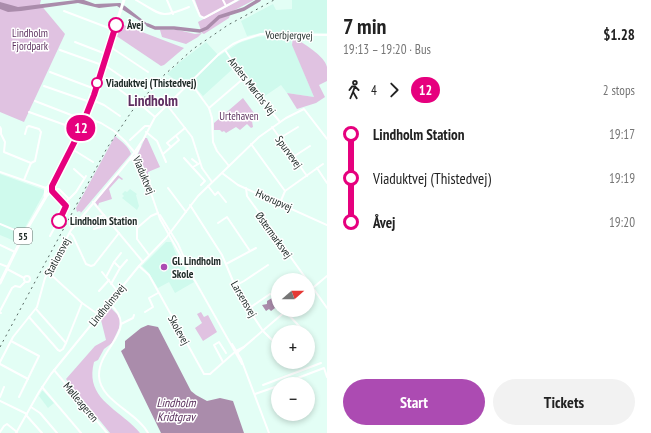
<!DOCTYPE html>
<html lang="en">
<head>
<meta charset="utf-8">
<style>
  :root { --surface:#fff; --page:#f2f2f2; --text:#222; --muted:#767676; --accent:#ac4bb2 }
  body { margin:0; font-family:"PT Sans Narrow",sans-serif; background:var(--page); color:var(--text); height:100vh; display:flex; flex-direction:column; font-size:15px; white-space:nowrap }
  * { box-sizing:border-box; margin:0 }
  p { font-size:13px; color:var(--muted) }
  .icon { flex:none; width:22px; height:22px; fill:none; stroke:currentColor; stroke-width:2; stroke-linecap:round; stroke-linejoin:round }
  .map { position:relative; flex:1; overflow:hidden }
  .side { display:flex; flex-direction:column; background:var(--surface); width:324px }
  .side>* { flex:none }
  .badge { padding:0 8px; border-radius:13px; font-size:14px; line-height:26px }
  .needle { width:26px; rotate:70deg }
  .buttons { position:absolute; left:271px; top:273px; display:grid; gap:8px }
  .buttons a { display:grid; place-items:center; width:44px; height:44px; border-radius:50%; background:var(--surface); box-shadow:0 2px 6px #0003; font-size:20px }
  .map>.badge { position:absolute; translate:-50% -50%; box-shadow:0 0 0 2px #fff }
  .legs { display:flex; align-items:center; gap:6px; height:44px; padding:0 16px; font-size:13px }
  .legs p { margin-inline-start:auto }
  .headline { display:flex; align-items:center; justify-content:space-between; height:68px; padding:0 16px }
  h1 { font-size:22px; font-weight:800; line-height:30px }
  .primary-button { display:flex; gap:8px; margin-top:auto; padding:8px 16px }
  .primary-button a { flex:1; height:46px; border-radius:24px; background:var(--accent); color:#fff; font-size:16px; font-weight:800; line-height:46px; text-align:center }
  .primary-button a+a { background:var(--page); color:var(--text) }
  ul { padding:0 16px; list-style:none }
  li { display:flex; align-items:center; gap:14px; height:44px; font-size:15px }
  li i { display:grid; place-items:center; width:6px; height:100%; margin:0 5px; background:currentColor }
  li i::after { content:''; width:10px; height:10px; margin:-5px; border:3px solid; border-radius:50%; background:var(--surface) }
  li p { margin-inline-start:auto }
  li:first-child i { background:linear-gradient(#0000 50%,currentColor 0) }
  li:last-child i { background:linear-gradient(currentColor 50%,#0000 0) }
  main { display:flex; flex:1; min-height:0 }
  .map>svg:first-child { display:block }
  .built { fill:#cffaed }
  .green { fill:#e0c2e1 }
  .water { fill:#aa8cab }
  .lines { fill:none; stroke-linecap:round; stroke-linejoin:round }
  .river { stroke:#aa8cab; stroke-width:3.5 }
  .minor { stroke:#fff; stroke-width:2 }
  .major { stroke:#fff; stroke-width:3 }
  .rail { stroke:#576863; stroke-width:1; stroke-dasharray:2 4; stroke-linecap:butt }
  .line-1-casing { stroke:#fff; stroke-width:9 }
  .line-1 { stroke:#e6007e; stroke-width:6 }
  .stop-1-dot { fill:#fff; stroke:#e6007e; stroke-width:2 }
  .poi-dot { fill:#ac4bb2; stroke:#fff; stroke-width:1.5 }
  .labels { text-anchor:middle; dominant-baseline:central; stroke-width:3; stroke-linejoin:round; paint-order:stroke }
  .shield { fill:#fff; stroke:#636b69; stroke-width:1 }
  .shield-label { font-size:10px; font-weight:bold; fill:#202c29 }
  .stop-label { font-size:11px; font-weight:bold; fill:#202c29; stroke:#fff; text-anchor:start }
  .park-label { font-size:11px; fill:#5f3561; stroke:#fff }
  .street-label { font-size:11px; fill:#202c29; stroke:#fff }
  .poi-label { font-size:11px; font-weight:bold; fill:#202c29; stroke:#fff; text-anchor:start }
  .water-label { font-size:12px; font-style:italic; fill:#5c335f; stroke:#fff }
  .district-label { font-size:15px; font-weight:bold; fill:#5e2e61; stroke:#fff }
</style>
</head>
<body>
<main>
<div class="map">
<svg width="327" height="433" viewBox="0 0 327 433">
  <rect width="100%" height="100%" fill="#e3fef5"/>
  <!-- built -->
  <g class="built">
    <path d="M292,0H327V33L266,32L247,36L241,21L273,4L276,10L292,9Z"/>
    <path d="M267,36H289L314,97L287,93L281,85L262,98L237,65L203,96L190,81L184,86L167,74L180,62L206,42L219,56L239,43L257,37Z"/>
    <path d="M0,174L44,190V193L17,242L0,235Z"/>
    <path d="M130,189L137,194L136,195L139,206L137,210L122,198L124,196L122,194L125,191L127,192Z"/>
    <path d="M166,242H171L178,258L194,282L175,293L169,282L158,288L149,273L142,266Z"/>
    <path d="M42,391H43L54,403L48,408L39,396Z"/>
  </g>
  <!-- green -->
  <g class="green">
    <path d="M0,0H41L40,4L65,34L24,122L0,112Z"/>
    <path d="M195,0H236L203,18L201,17Z"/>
    <path d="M240,0H254L231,12L229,18L204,34L202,33L198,37L186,44L162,37L160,30H178L195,34L202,33L198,22Z"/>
    <path d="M121,24L184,48L164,65L161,66L115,35Z"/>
    <path d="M293,37C303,43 325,56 327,67C327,72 327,76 327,81L319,85L325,97L316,103L297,109L287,93L314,97L292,45Z"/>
    <path d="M243,98L257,117L252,121L253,127L251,128L247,124L240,130L236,127L226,133L224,131L222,132L220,130H214V123Z"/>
    <path d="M115,136C121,141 129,147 131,154L80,214L81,212L79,211L77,212L76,208Z"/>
    <path d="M145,138H147L160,167L148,172V176L138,154Z"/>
    <path d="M118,175L123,179L122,180L119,178L109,189L112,199L99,203L98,206L95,202Z"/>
    <path d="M109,306L118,315L120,320L119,328L112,343L104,349L98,360L94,362C86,393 108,404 129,422C133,426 137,429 140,433H110L66,379L95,346L106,340L100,316Z"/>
    <path d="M201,312L204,317L208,315L217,332L203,341L195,328L202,323L197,314Z"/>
  </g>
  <!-- water -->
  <g class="water">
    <path d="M76,0H84L95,4L120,3L125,6L149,25L151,28L117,6L99,8L78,3L21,11L8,12L0,9V2L18,7Z"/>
    <path d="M272,298L275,302L273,304L275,308L271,311L269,309L266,311L262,305L267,304V301Z"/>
    <path d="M148,325L158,327L191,391L196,395L207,401L220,398L233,401L244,433H161L121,351L125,348V341L141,328Z"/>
  </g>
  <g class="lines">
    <!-- river -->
    <path class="river" d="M148,25L155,28H174L200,31L207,28L219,17L244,9L259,0"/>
    <!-- minor -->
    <g class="minor">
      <path d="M136,0C162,15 160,19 189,7"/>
      <path d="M167,0L173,14"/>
      <path d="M193,0L200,16L204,18L237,0"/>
      <path d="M223,0L226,6"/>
      <path d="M64,11L114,30"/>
      <path d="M75,42L106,54"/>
      <path d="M109,46L148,72"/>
      <path d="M60,50L102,65"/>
      <path d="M225,50L244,78L280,122"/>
      <path d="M103,64L138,88"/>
      <path d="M50,72L95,89"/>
      <path d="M100,75L132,99"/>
      <path d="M190,82L209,108L212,118L213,142L217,151L229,166"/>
      <path d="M44,86L90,102"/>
      <path d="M90,99L104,105L120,116"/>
      <path d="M35,101L84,120"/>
      <path d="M141,105L155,117"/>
      <path d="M167,105L192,137L202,168L212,182"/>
      <path d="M209,108L244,78"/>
      <path d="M29,112L79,130"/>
      <path d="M84,117L101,123L114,131L125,141L136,154L143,170L160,219L242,364"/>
      <path d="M0,127L1,129V134L5,142L4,152L31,163"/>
      <path d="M272,127L307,176"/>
      <path d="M146,132L157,141L166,162"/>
      <path d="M176,136L179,140L171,147L167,143L185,128"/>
      <path d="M280,138L298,127"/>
      <path d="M130,140L145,126H149"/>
      <path d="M143,140L155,117L219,54L233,44L242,40L261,34L327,35"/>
      <path d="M251,144L285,191"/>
      <path d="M72,149L93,162"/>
      <path d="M163,154L171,147"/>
      <path d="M293,157L310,146"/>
      <path d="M184,158L205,181L201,185"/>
      <path d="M192,159L197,163"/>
      <path d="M130,160L135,156L140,146"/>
      <path d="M193,167L200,163"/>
      <path d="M317,168L327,183"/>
      <path d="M74,169L84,178"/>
      <path d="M0,172L46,188"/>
      <path d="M222,173L238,185L327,225"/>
      <path d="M24,180L31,163L35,161L41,132L39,129L29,126L27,127L25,134"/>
      <path d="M208,186L215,195L218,192L226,202"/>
      <path d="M168,188L186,212"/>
      <path d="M246,188L247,196L307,280"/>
      <path d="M55,189H59L68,198"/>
      <path d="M93,202L143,262"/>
      <path d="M65,203L76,192L86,176"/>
      <path d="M280,203L285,191L323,164"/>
      <path d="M190,205L222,255L238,293L263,331L275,343L278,348"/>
      <path d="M160,215L178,244L186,262"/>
      <path d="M91,220L104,215"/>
      <path d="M218,223L227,217L250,251"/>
      <path d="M0,224L24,234"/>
      <path d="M94,229L107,225L110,223"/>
      <path d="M70,233L73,236L86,264L91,266L94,265L119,233"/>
      <path d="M50,236L66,206L52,191"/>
      <path d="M0,245L15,252"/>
      <path d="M149,255L137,239V228L151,216L158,213"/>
      <path d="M114,262L120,268"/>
      <path d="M0,264L8,267"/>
      <path d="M226,264L256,248"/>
      <path d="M139,266L149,275L204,374H210L236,351L244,347"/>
      <path d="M7,269L24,278"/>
      <path d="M48,272L82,303L99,315"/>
      <path d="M102,272L118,292"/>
      <circle cx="27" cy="279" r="3"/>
      <path d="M106,277L114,262L121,253"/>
      <path d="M308,281L327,308"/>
      <path d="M111,284L120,268L127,260"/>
      <path d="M235,286L244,281L268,265"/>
      <path d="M99,291L109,280"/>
      <path d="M308,292L327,276"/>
      <path d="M109,303C141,331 98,346 99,376C100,401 137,412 148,433"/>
      <path d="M36,309L66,343L82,303"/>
      <path d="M248,309L270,294L274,295L278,301"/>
      <path d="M284,310L300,327"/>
      <path d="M0,311L12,288L15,286L20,287L25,282"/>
      <path d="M145,312L153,307L149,298L158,293"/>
      <path d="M0,313H1"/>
      <path d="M29,317L58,350L60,351L63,349L66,343"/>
      <path d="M121,324L133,318L134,315"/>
      <path d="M11,341L39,356L19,397"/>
      <path d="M232,344L241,359L269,433"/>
      <path d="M238,352L287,310"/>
      <path d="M0,362L13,337L37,307L45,278L71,230L129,160L142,141"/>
      <path d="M223,362L214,345L219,342L226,353"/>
      <path d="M0,364L28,379"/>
      <path d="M54,370L107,433"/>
      <path d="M282,384L324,368L327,377"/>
      <path d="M263,385L321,363"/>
      <path d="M42,387L81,433"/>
      <path d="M255,394L278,386"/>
      <path d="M0,397L4,387"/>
      <path d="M0,401L27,414"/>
      <path d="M31,407L40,413L57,433"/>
      <path d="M26,415L42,433"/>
      <path d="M0,432L4,426L7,424L17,432"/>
      <path d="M16,433L39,392L51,374L139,266L166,238L198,196L259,137L286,118L304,109L327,139"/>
    </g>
    <!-- major -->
    <g class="major">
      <path d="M52,188L76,139L96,85L124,0"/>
      <path d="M45,196L46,188L50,186"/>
      <path d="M0,283L24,234L47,195L52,191V188L49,186"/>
    </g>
    <!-- rail -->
    <path class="rail" d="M0,347L107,148L132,111L162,77L193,49L228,25L274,0"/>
  </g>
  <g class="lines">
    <!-- line-1 casing -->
    <g class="line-1-casing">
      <path id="line-1" d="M59,221L66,206L52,191V186L79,133L94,95L116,25"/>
    </g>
    <!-- line-1 -->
    <use href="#line-1" class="line-1"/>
  </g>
  <!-- markers -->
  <g class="stop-1-dot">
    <circle cx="116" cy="25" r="7"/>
    <circle cx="97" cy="83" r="5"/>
    <circle cx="59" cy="221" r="7"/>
  </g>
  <circle class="poi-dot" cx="164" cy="267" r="4"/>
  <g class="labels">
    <!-- shield labels -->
    <rect class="shield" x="14" y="228" width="18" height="16" rx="3"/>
    <g class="shield-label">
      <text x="23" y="236">55</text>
    </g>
    <!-- stop labels -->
    <g class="stop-label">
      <text x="127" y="25">Åvej</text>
      <text x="106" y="83">Viaduktvej (Thistedvej)</text>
      <text x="70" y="221">Lindholm Station</text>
    </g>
    <!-- park labels -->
    <g class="park-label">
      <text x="30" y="33">Lindholm<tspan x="30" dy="13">Fjordpark</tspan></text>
      <text x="239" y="116">Urtehaven</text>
    </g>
    <!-- street labels -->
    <g class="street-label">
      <text transform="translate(289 35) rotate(1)">Voerbjergvej</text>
      <text transform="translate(252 86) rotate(52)">Anders Mørchs Vej</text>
      <text transform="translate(289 152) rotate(54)">Spurvevej</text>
      <text transform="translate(144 175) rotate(67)">Viaduktvej</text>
      <text transform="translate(274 200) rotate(24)">Hvorupvej</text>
      <text transform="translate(274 235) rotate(54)">Østermarksvej</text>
      <text transform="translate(57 257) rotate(-62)">Stationsvej</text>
      <text transform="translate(244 299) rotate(60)">Larsensvej</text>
      <text transform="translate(107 305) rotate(-51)">Lindholmsvej</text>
      <text transform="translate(179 330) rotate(61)">Skolevej</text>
      <text transform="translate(81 402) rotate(50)">Mølleageren</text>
    </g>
    <!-- poi labels -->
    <g class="poi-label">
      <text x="172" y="261">Gl. Lindholm<tspan x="172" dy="13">Skole</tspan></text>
    </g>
    <!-- water labels -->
    <g class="water-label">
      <text x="176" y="402">Lindholm<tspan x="176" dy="14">Kridtgrav</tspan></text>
    </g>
    <!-- district labels -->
    <g class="district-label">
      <text x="153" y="100">Lindholm</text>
    </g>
  </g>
</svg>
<div class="buttons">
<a><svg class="needle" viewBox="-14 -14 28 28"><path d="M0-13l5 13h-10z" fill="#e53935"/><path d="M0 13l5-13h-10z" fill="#767676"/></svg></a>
<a>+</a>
<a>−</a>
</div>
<b class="badge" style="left:81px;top:128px;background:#e6007e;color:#fff">12</b>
</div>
<section class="side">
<div class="headline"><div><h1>7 min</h1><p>19:13 – 19:20 · Bus</p></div><b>$1.28</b></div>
<div class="legs"><svg class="icon" aria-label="walk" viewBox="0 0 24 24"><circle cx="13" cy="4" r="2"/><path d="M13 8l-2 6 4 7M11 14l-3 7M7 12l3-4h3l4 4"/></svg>4<svg class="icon" aria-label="forward" viewBox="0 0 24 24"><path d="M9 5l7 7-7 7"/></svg><b class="badge" style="background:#e6007e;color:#fff">12</b><p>2 stops</p></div>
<ul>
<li><i style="color:#e6007e"></i><b>Lindholm Station</b><p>19:17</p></li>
<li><i style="color:#e6007e"></i><span>Viaduktvej (Thistedvej)</span><p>19:19</p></li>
<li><i style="color:#e6007e"></i><b>Åvej</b><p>19:20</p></li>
</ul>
<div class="primary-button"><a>Start</a><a>Tickets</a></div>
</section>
</main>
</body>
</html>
